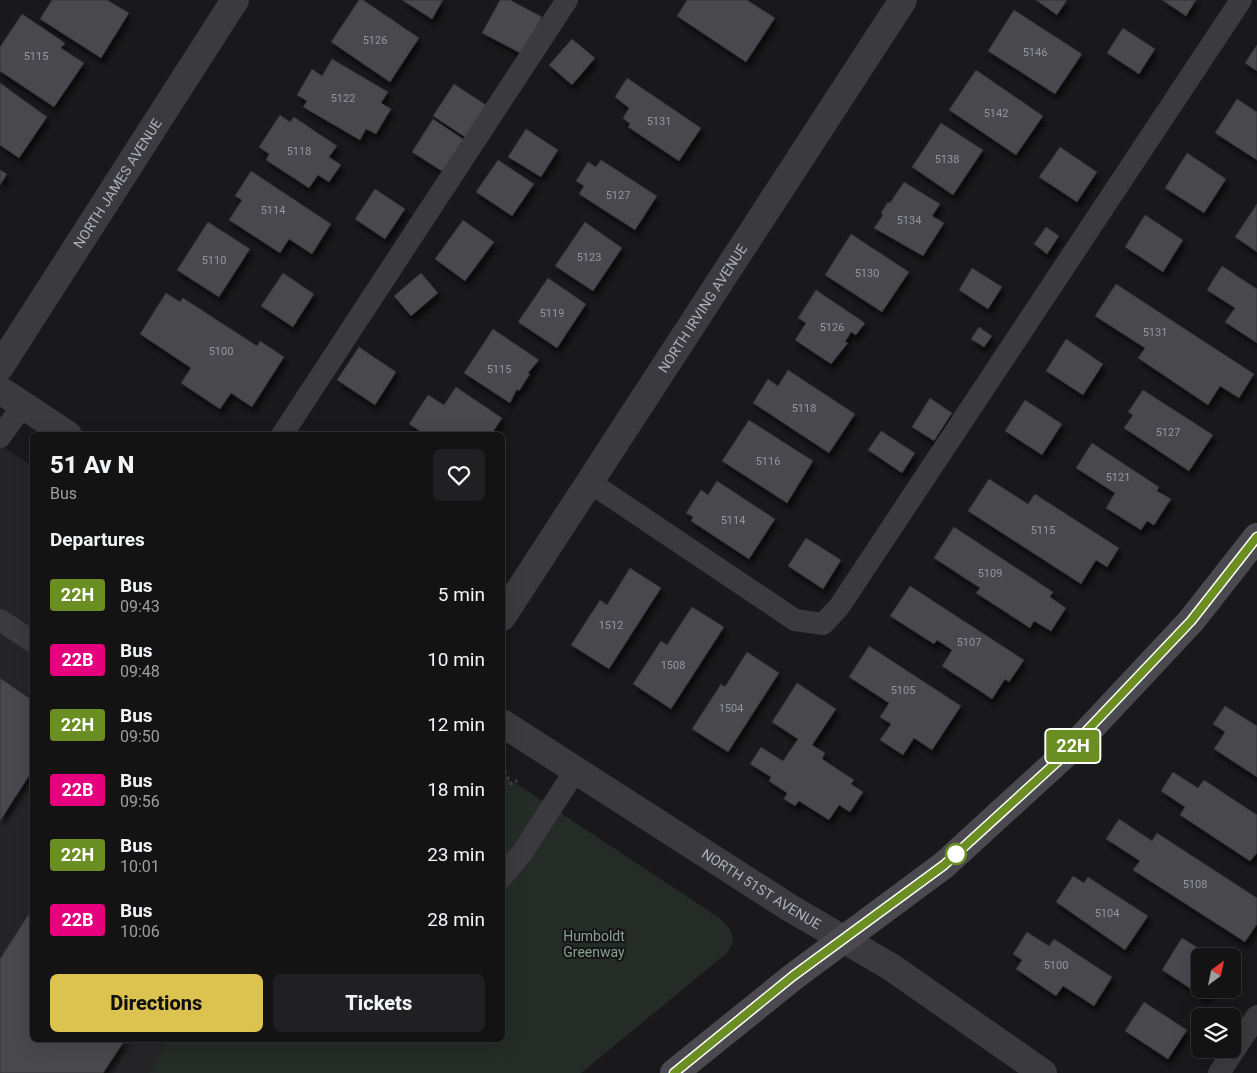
<!DOCTYPE html>
<html lang="en">
<head>
<meta charset="utf-8">
<style>
  :root { --surface:#131314; --page:#202022; --text:#f1f3f6; --muted:#9d9ea0; --line:#323234; --accent:#dcc24f }
  body { margin:0; font-family:Roboto,sans-serif; background:var(--page); color:var(--text); height:100vh; display:flex; flex-direction:column; font-size:19px; white-space:nowrap }
  * { box-sizing:border-box; margin:0 }
  p { font-size:16px; color:var(--muted) }
  .icon { flex:none; width:28px; height:28px; fill:none; stroke:currentColor; stroke-width:2; stroke-linecap:round; stroke-linejoin:round }
  .map { position:relative; flex:1; overflow:hidden }
  .sheet { position:absolute; left:30px; top:432px; width:475px; height:610px; display:flex; flex-direction:column; background:var(--surface); border-radius:8px; box-shadow:0 5px 20px #0002,0 0 0 1px var(--line) }
  .sheet>* { flex:none }
  .badge { padding:0 10px; border-radius:4px; font-size:18px; line-height:32px }
  .needle { width:32px; rotate:33deg }
  .controls { position:absolute; left:1191px; top:948px; display:grid; gap:10px }
  .controls a { display:grid; place-items:center; width:50px; height:50px; border-radius:8px; background:var(--surface); box-shadow:0 5px 20px #0002,0 0 0 1px var(--line); font-size:25px }
  .map>.badge { position:absolute; translate:-50% -50%; box-shadow:0 0 0 2px #fff }
  h2 { padding:0 20px; font-size:19px; line-height:45px }
  .round { display:grid; place-items:center; flex:none; width:52px; height:52px; border-radius:8px; background:var(--page) }
  .summary { display:flex; align-items:center; justify-content:space-between; height:85px; padding:0 20px }
  h1 { font-size:24px; font-weight:800; line-height:38px }
  .cta { display:flex; gap:10px; margin-top:auto; padding:10px 20px }
  .cta a { flex:1; height:58px; border-radius:8px; background:var(--accent); color:#111; font-size:20px; font-weight:800; line-height:58px; text-align:center }
  .cta a+a { background:var(--page); color:var(--text) }
  ul { padding:0; list-style:none }
  li { display:flex; align-items:center; gap:15px; height:65px; padding:0 20px }
  li div { flex:1 }
  li b { display:block; font-size:19px }
  li em { font-style:normal }
  li .badge { min-width:55px; font-weight:700; text-align:center }
  .map>svg:first-child { display:block }
  .built { fill:#252527 }
  .green { fill:#252c27 }
  .building { fill:#48494d; stroke:#343336; filter:url(#shadow) }
  .lines { fill:none; stroke-linecap:round; stroke-linejoin:round }
  .path { stroke:#404146; stroke-width:3; stroke-dasharray:2.5 4; stroke-linecap:butt }
  .lane { stroke:#3a3a3f; stroke-width:22 }
  .street { stroke:#3a3a3f; stroke-width:28 }
  .secondary { stroke:#49494f; stroke-width:28 }
  .line-casing { stroke:#fff; stroke-width:11 }
  .line { stroke:#6b8e23; stroke-width:8 }
  .stop-dot { fill:#fff; stroke:#6b8e23; stroke-width:2.5 }
  .labels { text-anchor:middle; dominant-baseline:central; stroke-width:4; stroke-linejoin:round; paint-order:stroke }
  .number-label { font-size:11px; fill:#94969e }
  .street-label { font-size:14px; fill:#adafb9; stroke:#141416 }
  .park-label { font-size:14px; fill:#86a18c; stroke:#141416 }
</style>
</head>
<body>
<div class="map">
<svg width="1257" height="1073" viewBox="0 0 1257 1073">
  <defs>
    <filter id="shadow"><feDropShadow dx="3" dy="5.5" stdDeviation="2.5" flood-color="#0009"/></filter>
  </defs>
  <rect width="100%" height="100%" fill="#19191b"/>
  <!-- built -->
  <path class="built" d="M0,445L32,466V1040H169L148,1073H0Z"/>
  <!-- green -->
  <path class="green" d="M503,775L721,919C731,930 737,938 728,952L581,1073H148L169,1040H502Z"/>
  <!-- building -->
  <g class="building">
    <path d="M52,0H107L129,13L101,58L40,19Z"/>
    <path d="M359,0H363L419,38L390,82L331,42Z"/>
    <path d="M402,0H443L432,19Z"/>
    <path d="M500,0H510L542,17L522,54L482,33Z"/>
    <path d="M687,0H747L775,18L746,62L677,16Z"/>
    <path d="M1036,0H1067L1057,15Z"/>
    <path d="M1162,0H1196L1186,16Z"/>
    <path d="M1014,10L1082,54L1055,94L988,51Z"/>
    <path d="M22,14L65,43L61,48L84,63L54,107L0,71V47Z"/>
    <path d="M1123,28L1155,49L1139,74L1107,53Z"/>
    <path d="M572,39L595,58L572,85L549,65Z"/>
    <path d="M1257,45V71L1245,63Z"/>
    <path d="M332,59L388,92L381,103L391,109L376,134L366,129L360,140L303,107L307,101L297,95L312,69L322,76Z"/>
    <path d="M976,70L1043,116L1016,155L949,110Z"/>
    <path d="M627,78L701,128L679,161L628,127L630,124L623,118L629,108L615,97Z"/>
    <path d="M0,83L47,117L19,158L0,145Z"/>
    <path d="M454,84L489,107L468,139L433,116Z"/>
    <path d="M1237,99L1257,112V160L1215,133Z"/>
    <path d="M280,115L290,122L294,117L337,146L329,157L341,165L329,182L318,175L309,188L266,160L269,154L259,147Z"/>
    <path d="M433,119L466,141L445,173L412,152Z"/>
    <path d="M941,123L983,150L953,195L912,167Z"/>
    <path d="M526,129L558,150L541,177L508,157Z"/>
    <path d="M1060,147L1097,172L1077,202L1039,177Z"/>
    <path d="M1187,153L1226,179L1204,213L1165,188Z"/>
    <path d="M498,160L534,184L512,216L476,192Z"/>
    <path d="M601,160L657,196L635,230L579,194L584,186L576,181L588,162L596,167Z"/>
    <path d="M0,170L7,174L0,185Z"/>
    <path d="M251,171L331,224L312,254L289,239L280,253L229,220L242,200L235,196Z"/>
    <path d="M904,182L940,204L932,216L944,223L923,256L874,228L883,215L881,213L888,202L890,203Z"/>
    <path d="M375,189L405,209L385,239L355,219Z"/>
    <path d="M1257,204V252L1235,237Z"/>
    <path d="M1145,215L1183,240L1163,272L1125,247Z"/>
    <path d="M463,220L494,242L465,281L435,259Z"/>
    <path d="M208,222L250,249L219,297L177,270Z"/>
    <path d="M585,222L622,248L593,291L555,266Z"/>
    <path d="M1046,227L1059,236L1047,254L1034,244Z"/>
    <path d="M851,234L909,272L882,312L825,275Z"/>
    <path d="M1222,266L1257,289V343L1225,322L1235,308L1207,290Z"/>
    <path d="M972,268L1002,287L988,309L959,290Z"/>
    <path d="M283,273L314,294L293,327L261,306Z"/>
    <path d="M421,273L438,293L411,316L394,296Z"/>
    <path d="M548,278L586,304L557,348L518,322Z"/>
    <path d="M1116,284L1254,374L1239,398L1220,386L1208,405L1138,358L1145,348L1095,316Z"/>
    <path d="M816,290L865,323L856,335L851,332L845,342L848,343L831,364L795,340L806,323L798,318Z"/>
    <path d="M166,293L180,302L183,298L257,346L260,341L284,357L252,407L231,393L220,409L181,383L191,368L140,334Z"/>
    <path d="M979,327L992,336L984,347L971,339Z"/>
    <path d="M493,329L539,360L528,373L530,374L519,391L517,389L510,403L464,373Z"/>
    <path d="M1066,339L1103,364L1083,395L1046,371Z"/>
    <path d="M359,347L396,372L375,405L337,380Z"/>
    <path d="M788,370L855,414L829,453L753,403L768,379L778,386Z"/>
    <path d="M456,387L502,418L491,435H426L409,424L428,395L444,405Z"/>
    <path d="M1143,390L1213,435L1189,471L1124,428L1133,415L1128,412Z"/>
    <path d="M930,398L952,413L934,441L912,427Z"/>
    <path d="M1025,400L1062,424L1042,455L1005,431Z"/>
    <path d="M749,420L813,461L787,503L722,461Z"/>
    <path d="M881,431L915,453L902,473L868,450Z"/>
    <path d="M1092,443L1159,487L1157,491L1171,499L1154,525L1147,521L1141,530L1106,508L1115,493L1076,468Z"/>
    <path d="M989,479L1028,504L1035,494L1119,548L1107,567L1096,560L1081,584L968,511Z"/>
    <path d="M717,481L775,519L749,559L691,521L693,517L686,513L701,490L708,495Z"/>
    <path d="M954,527L1053,592L1050,597L1066,608L1051,631L1034,621L1030,628L976,593L980,588L934,558Z"/>
    <path d="M806,538L841,560L823,589L788,566Z"/>
    <path d="M630,568L661,588L609,669L571,645L600,600L607,605Z"/>
    <path d="M910,586L1024,660L1009,682L1005,679L992,699L942,666L952,650L937,640L934,644L890,616Z"/>
    <path d="M692,607L724,627L671,709L633,684L661,641L667,645Z"/>
    <path d="M869,646L961,706L932,750L914,738L903,755L880,740L891,724L880,717L889,703L849,677Z"/>
    <path d="M747,652L779,673L728,752L692,729L721,684L725,687Z"/>
    <path d="M0,678L32,700V771L0,821Z"/>
    <path d="M797,683L836,709L812,745L825,753L822,759L854,780L851,784L863,792L850,812L839,805L829,820L799,801L795,806L784,799L787,793L769,781L771,777L750,764L761,747L783,761L798,739L772,722Z"/>
    <path d="M1225,706L1257,726V777L1214,749L1225,732L1213,724Z"/>
    <path d="M1173,772L1198,788L1204,780L1257,815V853L1250,861L1180,815L1185,807L1161,791Z"/>
    <path d="M1119,819L1152,841L1157,833L1257,898V924L1245,942L1133,870L1140,861L1106,839Z"/>
    <path d="M1073,876L1084,883L1088,877L1148,916L1125,950L1056,902Z"/>
    <path d="M32,909V1040H125L103,1073H0V959Z"/>
    <path d="M1027,932L1049,946L1054,939L1112,977L1094,1006L1063,986L1056,996L1016,969L1022,960L1013,954Z"/>
    <path d="M1182,938L1211,956H1200V989H1210L1205,998L1162,970Z"/>
    <path d="M1144,1002L1187,1030L1168,1059L1125,1031Z"/>
  </g>
  <g class="lines">
    <!-- path -->
    <path class="path" d="M502,765L511,784L520,779"/>
    <!-- lane -->
    <g class="lane">
      <path d="M282,435L567,0"/>
      <path d="M0,437L23,405"/>
      <path d="M591,483L795,620L823,624L839,607L1241,0"/>
      <path d="M0,620L32,641"/>
      <path d="M502,877L522,853L575,771"/>
      <path d="M1219,1073L1257,1016"/>
    </g>
    <!-- street -->
    <g class="street">
      <path id="s1" d="M0,367L235,0"/>
      <path d="M0,390L68,435"/>
      <path id="s2" d="M502,617L903,0"/>
      <path id="s3" d="M502,723L790,908L891,967L1043,1073"/>
    </g>
    <!-- secondary -->
    <path class="secondary" d="M674,1073L793,977L944,865L1073,747L1191,621L1257,537"/>
  </g>
  <g class="lines">
    <!-- line casing -->
    <g class="line-casing">
      <path id="line" d="M674,1073L793,976L944,865L1059,760L1191,621L1257,537"/>
    </g>
    <!-- line -->
    <use href="#line" class="line"/>
  </g>
  <!-- markers -->
  <circle class="stop-dot" cx="956" cy="854" r="10"/>
  <g class="labels">
    <!-- number labels -->
    <g class="number-label">
      <text x="375" y="40">5126</text>
      <text x="1035" y="52">5146</text>
      <text x="36" y="56">5115</text>
      <text x="343" y="98">5122</text>
      <text x="996" y="113">5142</text>
      <text x="659" y="121">5131</text>
      <text x="299" y="151">5118</text>
      <text x="947" y="159">5138</text>
      <text x="618" y="195">5127</text>
      <text x="273" y="210">5114</text>
      <text x="909" y="220">5134</text>
      <text x="589" y="257">5123</text>
      <text x="214" y="260">5110</text>
      <text x="867" y="273">5130</text>
      <text x="552" y="313">5119</text>
      <text x="832" y="327">5126</text>
      <text x="1155" y="332">5131</text>
      <text x="221" y="351">5100</text>
      <text x="499" y="369">5115</text>
      <text x="804" y="408">5118</text>
      <text x="1168" y="432">5127</text>
      <text x="768" y="461">5116</text>
      <text x="1118" y="477">5121</text>
      <text x="733" y="520">5114</text>
      <text x="1043" y="530">5115</text>
      <text x="990" y="573">5109</text>
      <text x="611" y="625">1512</text>
      <text x="969" y="642">5107</text>
      <text x="673" y="665">1508</text>
      <text x="903" y="690">5105</text>
      <text x="731" y="708">1504</text>
      <text x="1195" y="884">5108</text>
      <text x="1107" y="913">5104</text>
      <text x="1056" y="965">5100</text>
    </g>
    <!-- street labels -->
    <g class="street-label">
      <text stroke="none"><textPath href="#s1" startOffset="218">NORTH JAMES AVENUE</textPath></text>
      <text stroke="none"><textPath href="#s2" startOffset="368">NORTH IRVING AVENUE</textPath></text>
      <text stroke="none"><textPath href="#s3" startOffset="308">NORTH 51ST AVENUE</textPath></text>
    </g>
    <!-- park labels -->
    <g class="park-label">
      <text x="594" y="936">Humboldt<tspan x="594" dy="16">Greenway</tspan></text>
    </g>
  </g>
</svg>
<div class="controls">
<a><svg class="needle" viewBox="-14 -14 28 28"><path d="M0-13l5 13h-10z" fill="#e53935"/><path d="M0 13l5-13h-10z" fill="#9d9ea0"/></svg></a>
<a><svg class="icon" aria-label="layers" viewBox="0 0 24 24"><path d="M12 4l9 5-9 5-9-5zM3 14l9 5 9-5"/></svg></a>
</div>
<b class="badge" style="left:1073px;top:746px;background:#6b8e23;color:#fff">22H</b>
<section class="sheet">
<div class="summary"><div><h1>51 Av N</h1><p>Bus</p></div><a class="round"><svg class="icon" aria-label="heart" viewBox="0 0 24 24"><path d="M12 20l-8-8c-3-5 5-10 8-4 3-6 11-1 8 4z"/></svg></a></div>
<h2>Departures</h2>
<ul>
<li><span class="badge" style="background:#6b8e23;color:#fff">22H</span><div><b>Bus</b><p>09:43</p></div><em>5 min</em></li>
<li><span class="badge" style="background:#e6007e;color:#fff">22B</span><div><b>Bus</b><p>09:48</p></div><em>10 min</em></li>
<li><span class="badge" style="background:#6b8e23;color:#fff">22H</span><div><b>Bus</b><p>09:50</p></div><em>12 min</em></li>
<li><span class="badge" style="background:#e6007e;color:#fff">22B</span><div><b>Bus</b><p>09:56</p></div><em>18 min</em></li>
<li><span class="badge" style="background:#6b8e23;color:#fff">22H</span><div><b>Bus</b><p>10:01</p></div><em>23 min</em></li>
<li><span class="badge" style="background:#e6007e;color:#fff">22B</span><div><b>Bus</b><p>10:06</p></div><em>28 min</em></li>
</ul>
<div class="cta"><a>Directions</a><a>Tickets</a></div>
</section>
</div>
</body>
</html>
